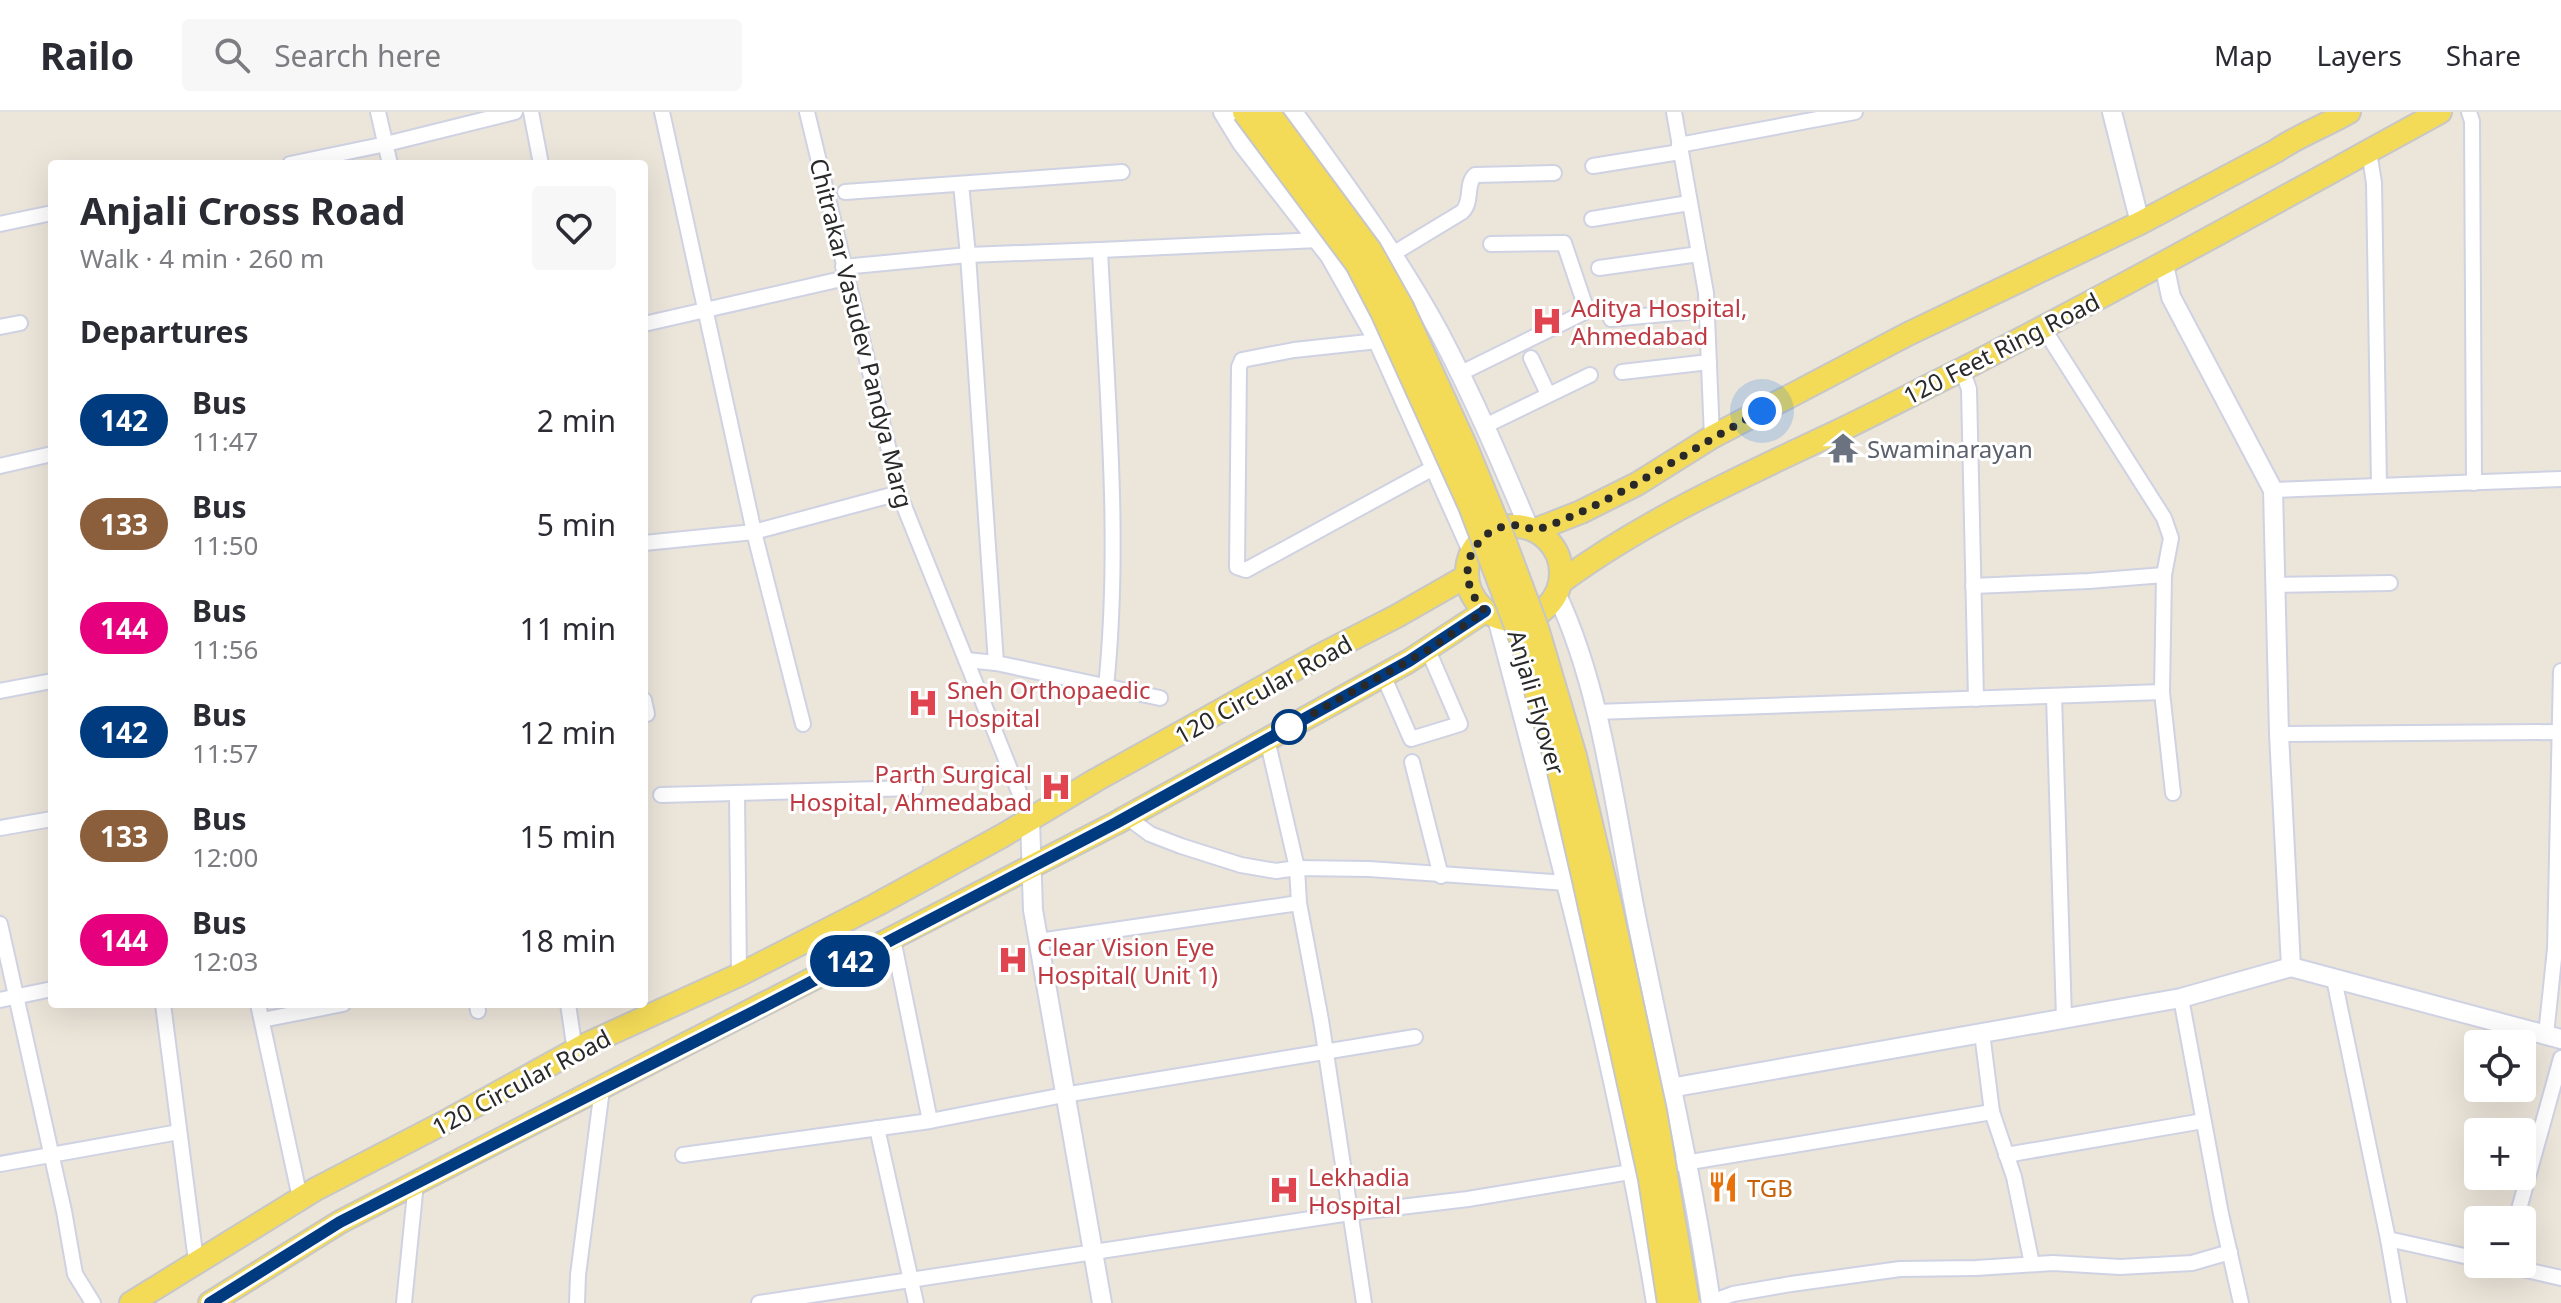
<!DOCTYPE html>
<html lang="en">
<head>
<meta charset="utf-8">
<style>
  :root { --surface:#fff; --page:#f7f7f7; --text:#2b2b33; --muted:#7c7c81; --line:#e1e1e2 }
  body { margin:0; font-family:"Noto Sans",sans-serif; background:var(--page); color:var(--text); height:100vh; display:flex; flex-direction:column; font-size:30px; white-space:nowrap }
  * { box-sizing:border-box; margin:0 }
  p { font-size:26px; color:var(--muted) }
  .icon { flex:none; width:44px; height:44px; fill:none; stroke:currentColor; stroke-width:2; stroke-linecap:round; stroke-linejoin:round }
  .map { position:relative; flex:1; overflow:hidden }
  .side { position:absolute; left:48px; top:48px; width:600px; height:848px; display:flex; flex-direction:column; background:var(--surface); border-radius:8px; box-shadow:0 8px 32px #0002 }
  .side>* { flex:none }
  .badge { padding:0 16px; border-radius:26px; font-size:28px; line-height:52px }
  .controls { position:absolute; left:2464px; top:918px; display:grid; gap:16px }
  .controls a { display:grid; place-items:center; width:72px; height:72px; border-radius:8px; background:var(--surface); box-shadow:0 8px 32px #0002; font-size:40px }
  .you { position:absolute; width:40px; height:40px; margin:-20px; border:6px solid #fff; border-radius:50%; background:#1a73e8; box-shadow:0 0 0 12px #1a73e833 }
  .map>.badge { position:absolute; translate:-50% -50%; box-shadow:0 0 0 4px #fff }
  h2 { padding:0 32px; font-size:30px; line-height:72px }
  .round { display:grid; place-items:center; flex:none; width:84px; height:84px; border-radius:8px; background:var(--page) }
  .summary { display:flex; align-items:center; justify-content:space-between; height:136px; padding:0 32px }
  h1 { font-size:38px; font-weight:700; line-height:60px }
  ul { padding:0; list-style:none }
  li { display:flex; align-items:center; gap:24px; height:104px; padding:0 32px }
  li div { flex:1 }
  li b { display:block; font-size:30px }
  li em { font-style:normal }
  li .badge { min-width:88px; font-weight:700; text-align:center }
  header { display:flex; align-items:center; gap:48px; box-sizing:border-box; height:112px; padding:0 40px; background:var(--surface); border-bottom:2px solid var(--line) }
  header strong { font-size:38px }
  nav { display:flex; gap:44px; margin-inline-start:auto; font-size:28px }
  .search { width:560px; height:72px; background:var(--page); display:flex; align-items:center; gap:20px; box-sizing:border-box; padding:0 28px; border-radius:8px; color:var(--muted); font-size:30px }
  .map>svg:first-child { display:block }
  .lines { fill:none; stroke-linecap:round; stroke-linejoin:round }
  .minor-casing { stroke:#cfd2e2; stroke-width:18 }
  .tertiary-casing { stroke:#cfd2e2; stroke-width:22 }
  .primary-casing { stroke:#c7c7c7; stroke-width:26 }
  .minor { stroke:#fff; stroke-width:14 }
  .tertiary { stroke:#fff; stroke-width:18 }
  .primary { stroke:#f3db58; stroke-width:22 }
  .primary-bridge-casing { stroke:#c7c7c7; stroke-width:26; stroke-linecap:butt }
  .primary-bridge { stroke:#f3db58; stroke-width:22 }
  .line-casing { stroke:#fff; stroke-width:18 }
  .line { stroke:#003b80; stroke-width:12 }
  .walk { stroke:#292929; stroke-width:8; stroke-dasharray:0 14.4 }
  .stop-dot { fill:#fff; stroke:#003b80; stroke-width:4 }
  .labels { text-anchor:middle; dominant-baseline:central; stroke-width:6; stroke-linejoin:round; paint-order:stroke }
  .health-label { font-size:24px; fill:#be3a42; stroke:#fff; text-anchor:start }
  .street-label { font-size:24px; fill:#292929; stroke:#fff }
  .worship-label { font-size:24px; fill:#5b616d; stroke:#fff; text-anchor:start }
  .food-label { font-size:24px; fill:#c56008; stroke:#fff; text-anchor:start }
</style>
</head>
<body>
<header>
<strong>Railo</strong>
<div class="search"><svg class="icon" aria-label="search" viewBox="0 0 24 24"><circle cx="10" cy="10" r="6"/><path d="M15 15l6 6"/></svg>Search here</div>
<nav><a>Map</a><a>Layers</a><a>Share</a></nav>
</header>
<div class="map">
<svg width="2561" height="1191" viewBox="0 0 2561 1191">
  <rect width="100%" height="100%" fill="#ece5da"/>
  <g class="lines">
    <!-- minor casing -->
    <g class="minor-casing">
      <g id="minor">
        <path d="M378,0L390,52"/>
        <path d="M531,0L541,52"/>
        <path d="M662,0L754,420L803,612"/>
        <path d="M807,0L900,384L1030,707"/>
        <path d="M1674,0L1706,181L1712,325"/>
        <path d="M2469,0L2472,9L2474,371"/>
        <path d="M1679,33L1855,0"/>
        <path d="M2369,39L2374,71L2379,373"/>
        <path d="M290,52L386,32L515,0"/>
        <path d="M1593,54L1680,40"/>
        <path d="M961,72L968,143L1100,138"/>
        <path d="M845,80L1122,60"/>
        <path d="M1592,107L1689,91"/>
        <path d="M0,112L52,101"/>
        <path d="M1391,143L1462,100C1473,90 1465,73 1475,63L1554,61"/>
        <path d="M843,155L968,143L996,551L966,548"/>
        <path d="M1599,156L1699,142"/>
        <path d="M1611,207L1707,198"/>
        <path d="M644,212L846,166"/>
        <path d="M2042,214L2164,406L2171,426L2164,463"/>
        <path d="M0,215L20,211"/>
        <path d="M1378,229L1294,238L1242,248L1239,255L1237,455L1246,458L1435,355"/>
        <path d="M1531,246L1548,282"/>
        <path d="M1962,258L1969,277L1976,587"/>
        <path d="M1622,260L1709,250"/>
        <path d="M1459,262L1587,199L1564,131L1491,132"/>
        <path d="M1485,314L1590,263"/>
        <path d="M0,354L52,342"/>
        <path d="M2273,378L2561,367"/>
        <path d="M644,431L754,420L899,381"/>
        <path d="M2275,473L2390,471"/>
        <path d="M1973,474L2089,469L2164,463L2162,580L2173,681"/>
        <path d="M996,551L1160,586"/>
        <path d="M1383,563L1411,627L1460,612L1428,538"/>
        <path d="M1106,575C1121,429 1107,283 1100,138L1318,128"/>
        <path d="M0,579L52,569"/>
        <path d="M2054,584L2064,906"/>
        <path d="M644,588L647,602"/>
        <path d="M1596,600L2162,580"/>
        <path d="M2279,622L2558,620"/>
        <path d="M1267,627L1297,756L1299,791L1321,908L1364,1191"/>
        <path d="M1412,650L1441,764"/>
        <path d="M661,683L915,676"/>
        <path d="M737,683L739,863"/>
        <path d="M1127,705L1150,722L1181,734L1241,753L1276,759L1297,756L1369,757L1567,771"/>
        <path d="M0,716L52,707"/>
        <path d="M0,812L64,1099L75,1162L93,1191"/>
        <path d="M893,827L930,1009"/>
        <path d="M1039,829L1299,791"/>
        <path d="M2334,867L2388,1127L2478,1147"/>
        <path d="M2181,886L2221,1102L2241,1191"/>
        <path d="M0,888L52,877"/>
        <path d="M163,892L196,1149"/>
        <path d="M258,892L300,1086"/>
        <path d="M477,892L478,899"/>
        <path d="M568,892L575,939"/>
        <path d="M262,908L343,892"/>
        <path d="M2546,923L2555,837L2561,559"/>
        <path d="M1992,1000L2014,1065L2032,1152"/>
        <path d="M877,1016L916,1191"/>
        <path d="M683,1043L930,1009L1064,983L1415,925"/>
        <path d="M2006,1043L2203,1009"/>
        <path d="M0,1052L179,1020"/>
        <path d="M2516,1108L2561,946"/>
        <path d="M2388,1127L2399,1191"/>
        <path d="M2500,1152L2561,1166"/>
        <path d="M1711,1190L1733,1182L1791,1172L1900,1157L1976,1156L2053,1151L2120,1155L2192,1151L2230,1140"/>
        <path d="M404,1191L416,1071"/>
        <path d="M577,1191L578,1163L602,977"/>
        <path d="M759,1191L1350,1101L1468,1087L1992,1000L1982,921"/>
      </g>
    </g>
    <!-- tertiary casing -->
    <g class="tertiary-casing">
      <g id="tertiary">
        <path d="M1223,0L1242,31L1330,144L1378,229L1472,439"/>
        <path d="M1293,0C1344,71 1397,143 1439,220C1473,284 1501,350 1529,416"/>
        <path d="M2112,0L2140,111"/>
        <path d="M1557,483C1601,576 1615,697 1635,799C1661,930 1692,1059 1711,1191"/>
        <path d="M1497,506C1557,733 1618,959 1656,1191"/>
        <path d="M1030,707L1033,798L1102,1191"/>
        <path d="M2291,855L2561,927"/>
        <path d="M1670,976L2181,886L2291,855L2279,622L2273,378L2171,185L2164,152"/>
      </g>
    </g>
    <!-- primary casing -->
    <g class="primary-casing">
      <g id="primary">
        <circle cx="1514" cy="461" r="47"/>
        <path d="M1535,418L1581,400L1637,372L1712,325L1908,222L2140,111L2276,39C2299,23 2325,14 2349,0"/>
        <path d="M1561,470C1642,410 1735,368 1826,325C1871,304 1916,280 1961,258C2123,175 2281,87 2440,0"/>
        <path d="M131,1191L316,1077L449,1008L585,933L739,863L876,793L1002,724L1096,668L1317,545L1397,504L1467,464"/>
        <path d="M210,1191L340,1110L1116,711L1409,549L1485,499"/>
      </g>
    </g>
    <!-- minor -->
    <use href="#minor" class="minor"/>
    <!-- tertiary -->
    <use href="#tertiary" class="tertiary"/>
    <!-- primary -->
    <use href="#primary" class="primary"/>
    <!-- primary-bridge casing -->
    <g class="primary-bridge-casing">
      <g id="primary-bridge">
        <path d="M1244,0L1357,152L1382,200L1470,394L1521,527L1558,655L1584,768L1650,1067L1669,1191"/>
        <path d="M1268,0L1370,138L1402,195L1466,335L1503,425L1537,516L1575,644L1611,796L1655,999L1688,1191"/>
      </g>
    </g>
    <!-- primary-bridge -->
    <use href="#primary-bridge" class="primary-bridge"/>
  </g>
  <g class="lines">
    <!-- line casing -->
    <g class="line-casing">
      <path id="line" d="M210,1191L340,1110L757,898L1116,711L1409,549L1485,499"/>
    </g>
    <!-- line -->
    <use href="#line" class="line"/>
    <!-- walk -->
    <path class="walk" d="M1289,615L1428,538L1485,499C1466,480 1460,451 1480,429C1491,416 1508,411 1524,414C1528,415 1531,418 1535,418C1540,418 1548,413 1553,412C1627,383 1691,336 1762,299"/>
  </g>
  <!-- icons -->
  <defs>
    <g id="hospital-bare" transform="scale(2.4)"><path d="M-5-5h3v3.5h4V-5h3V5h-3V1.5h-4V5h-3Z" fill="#e0444e" stroke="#fff" stroke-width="2.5" paint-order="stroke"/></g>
    <g id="temple-bare" transform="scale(2.4)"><path d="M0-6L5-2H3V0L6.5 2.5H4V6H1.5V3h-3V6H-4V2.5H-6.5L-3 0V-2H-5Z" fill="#6b7280" stroke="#fff" stroke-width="2.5" paint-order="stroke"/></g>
    <g id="restaurant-bare" transform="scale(2.4)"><path d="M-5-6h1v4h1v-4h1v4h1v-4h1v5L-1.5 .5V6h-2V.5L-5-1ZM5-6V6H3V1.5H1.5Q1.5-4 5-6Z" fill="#e8710a" stroke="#fff" stroke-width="2.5" paint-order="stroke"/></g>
  </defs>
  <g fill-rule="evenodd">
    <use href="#hospital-bare" x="1547" y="209"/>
    <use href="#temple-bare" x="1843" y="336"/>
    <use href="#hospital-bare" x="923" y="591"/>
    <use href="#hospital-bare" x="1056" y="675"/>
    <use href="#hospital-bare" x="1013" y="848"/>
    <use href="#restaurant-bare" x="1723" y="1075"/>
    <use href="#hospital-bare" x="1284" y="1078"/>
  </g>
  <!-- markers -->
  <circle class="stop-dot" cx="1289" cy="615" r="16"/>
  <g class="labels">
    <!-- health labels -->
    <g class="health-label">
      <text x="1571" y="195">Aditya Hospital,<tspan x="1571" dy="28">Ahmedabad</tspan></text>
      <text x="947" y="577">Sneh Orthopaedic<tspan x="947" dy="28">Hospital</tspan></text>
      <text x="1032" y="661" text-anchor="end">Parth Surgical<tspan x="1032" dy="28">Hospital, Ahmedabad</tspan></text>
      <text x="1037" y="834">Clear Vision Eye<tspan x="1037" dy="28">Hospital( Unit 1)</tspan></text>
      <text x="1308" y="1064">Lekhadia<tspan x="1308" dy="28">Hospital</tspan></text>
    </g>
    <!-- street labels -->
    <g class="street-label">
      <text transform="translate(862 221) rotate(76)">Chitrakar Vasudev Pandya Marg</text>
      <text transform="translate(2001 236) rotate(-27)">120 Feet Ring Road</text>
      <text transform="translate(1263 577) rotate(-29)">120 Circular Road</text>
      <text transform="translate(1537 590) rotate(74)">Anjali Flyover</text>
      <text transform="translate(521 970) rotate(-28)">120 Circular Road</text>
    </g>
    <!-- worship labels -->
    <g class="worship-label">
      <text x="1867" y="336">Swaminarayan</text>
    </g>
    <!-- food labels -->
    <g class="food-label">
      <text x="1747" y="1075">TGB</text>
    </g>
  </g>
</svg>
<div class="controls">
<a><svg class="icon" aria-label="locate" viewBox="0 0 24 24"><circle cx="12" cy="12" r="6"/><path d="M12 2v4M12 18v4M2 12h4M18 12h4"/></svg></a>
<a>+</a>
<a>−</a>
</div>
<div class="you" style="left:1762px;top:299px"></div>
<b class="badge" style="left:850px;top:849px;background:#003b80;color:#fff">142</b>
<section class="side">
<div class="summary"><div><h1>Anjali Cross Road</h1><p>Walk · 4 min · 260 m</p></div><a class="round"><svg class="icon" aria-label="heart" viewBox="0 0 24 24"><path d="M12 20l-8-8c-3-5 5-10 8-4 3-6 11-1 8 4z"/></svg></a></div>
<h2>Departures</h2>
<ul>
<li><span class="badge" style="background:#003b80;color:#fff">142</span><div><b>Bus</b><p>11:47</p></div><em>2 min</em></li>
<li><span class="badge" style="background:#8b5e3c;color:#fff">133</span><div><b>Bus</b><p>11:50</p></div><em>5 min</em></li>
<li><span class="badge" style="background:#e6007e;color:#fff">144</span><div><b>Bus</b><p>11:56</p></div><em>11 min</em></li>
<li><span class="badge" style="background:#003b80;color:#fff">142</span><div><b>Bus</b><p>11:57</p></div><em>12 min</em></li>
<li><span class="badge" style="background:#8b5e3c;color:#fff">133</span><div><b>Bus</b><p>12:00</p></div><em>15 min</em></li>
<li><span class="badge" style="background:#e6007e;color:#fff">144</span><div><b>Bus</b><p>12:03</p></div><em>18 min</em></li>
</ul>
</section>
</div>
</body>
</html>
